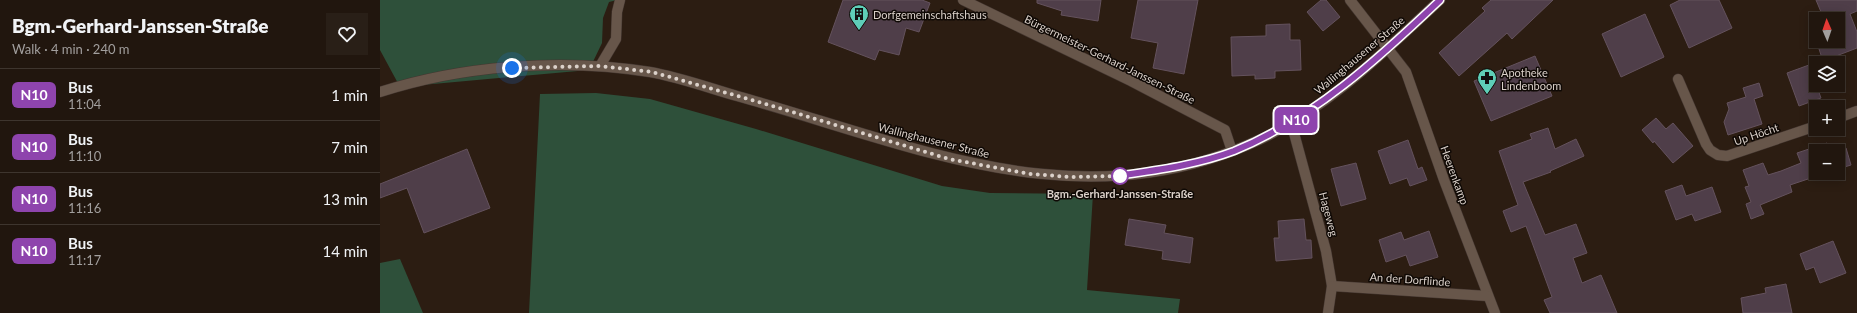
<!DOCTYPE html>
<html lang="en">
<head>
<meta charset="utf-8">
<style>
  :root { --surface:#21160e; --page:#291f17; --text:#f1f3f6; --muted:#a29f9e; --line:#3e352e }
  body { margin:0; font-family:Lato,sans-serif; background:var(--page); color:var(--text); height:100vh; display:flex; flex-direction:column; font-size:15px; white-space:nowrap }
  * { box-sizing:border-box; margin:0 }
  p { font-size:13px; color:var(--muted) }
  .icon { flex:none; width:22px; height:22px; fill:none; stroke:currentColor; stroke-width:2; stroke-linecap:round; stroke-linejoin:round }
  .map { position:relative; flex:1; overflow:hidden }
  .details { display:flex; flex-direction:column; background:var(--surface); width:380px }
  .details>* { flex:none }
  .badge { padding:0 8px; border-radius:6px; font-size:14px; line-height:26px }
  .needle { width:26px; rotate:358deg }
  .buttons { position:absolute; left:1429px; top:12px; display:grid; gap:8px }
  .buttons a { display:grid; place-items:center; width:36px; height:36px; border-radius:0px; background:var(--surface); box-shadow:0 2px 10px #0003,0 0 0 1px var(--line); font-size:20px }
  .you { position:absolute; width:20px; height:20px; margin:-10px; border:3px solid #fff; border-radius:50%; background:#1a73e8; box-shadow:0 0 0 6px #1a73e833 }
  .map>.badge { position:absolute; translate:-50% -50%; box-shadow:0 0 0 2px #fff }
  .round { display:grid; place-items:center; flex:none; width:42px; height:42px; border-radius:0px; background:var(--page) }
  .headline { display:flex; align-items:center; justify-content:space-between; height:68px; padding:0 12px }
  h1 { font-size:19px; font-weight:800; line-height:30px }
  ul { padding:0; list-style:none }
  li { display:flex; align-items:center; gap:12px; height:52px; padding:0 12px; border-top:1px solid var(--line) }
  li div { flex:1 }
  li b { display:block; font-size:15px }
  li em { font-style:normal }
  li .badge { min-width:44px; font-weight:700; text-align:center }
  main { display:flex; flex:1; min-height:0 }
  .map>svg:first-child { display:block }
  .green { fill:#2e503a }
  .building { fill:#4f3e49; stroke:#64525d }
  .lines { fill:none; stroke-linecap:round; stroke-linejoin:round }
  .minor-casing { stroke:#443731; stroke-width:11 }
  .minor { stroke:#67564a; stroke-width:10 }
  .line-casing { stroke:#fff; stroke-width:9 }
  .line { stroke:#8e44ad; stroke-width:6 }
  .walk { stroke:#dbd1ca; stroke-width:4; stroke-dasharray:0 7.2 }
  .stop-dot { fill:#fff; stroke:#8e44ad; stroke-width:2 }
  .labels { text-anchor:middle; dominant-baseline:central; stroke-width:3; stroke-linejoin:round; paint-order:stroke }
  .poi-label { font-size:11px; fill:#dbd1ca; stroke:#0f0905; text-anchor:start }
  .street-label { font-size:11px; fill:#dbd1ca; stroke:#0f0905 }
  .stop-label { font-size:11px; font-weight:bold; fill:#dbd1ca; stroke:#0f0905 }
</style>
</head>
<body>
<main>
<section class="details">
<div class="headline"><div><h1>Bgm.-Gerhard-Janssen-Straße</h1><p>Walk · 4 min · 240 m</p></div><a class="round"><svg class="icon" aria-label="heart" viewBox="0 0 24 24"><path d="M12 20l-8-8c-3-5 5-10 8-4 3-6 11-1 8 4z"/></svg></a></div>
<ul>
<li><span class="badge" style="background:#8e44ad;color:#fff">N10</span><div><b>Bus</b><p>11:04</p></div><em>1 min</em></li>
<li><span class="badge" style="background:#8e44ad;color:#fff">N10</span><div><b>Bus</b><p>11:10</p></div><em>7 min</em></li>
<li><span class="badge" style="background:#8e44ad;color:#fff">N10</span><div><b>Bus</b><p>11:16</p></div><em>13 min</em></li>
<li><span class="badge" style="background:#8e44ad;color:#fff">N10</span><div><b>Bus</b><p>11:17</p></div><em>14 min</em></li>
</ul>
</section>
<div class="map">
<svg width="1477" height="313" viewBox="0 0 1477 313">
  <rect width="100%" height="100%" fill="#2c1d12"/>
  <!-- green -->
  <g class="green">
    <path d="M0,0H237L229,2L223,18L222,43L209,70L20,87L0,50Z"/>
    <path d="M216,93L270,99L376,129L562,186L610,193L713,194L707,290L800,299L798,313H149L160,94Z"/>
    <path d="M20,259L43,313H0V263Z"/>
  </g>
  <!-- building -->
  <g class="building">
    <path d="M463,0H542L550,3L539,32L526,28L519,55L499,50L495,60L448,42Z"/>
    <path d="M657,0H721L718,21L681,15L682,11L657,3Z"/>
    <path d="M758,0H818L804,74L773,68L778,43L751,38Z"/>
    <path d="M941,0H946L960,17L943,31L927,12Z"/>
    <path d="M1111,0H1173L1132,39L1127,33L1079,76L1059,53L1105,11L1102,8Z"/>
    <path d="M1300,0H1339L1352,28L1309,48L1290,5Z"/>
    <path d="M1436,0H1477V11L1470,14L1477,32V48L1443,61L1438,46L1450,41H1458V19H1444Z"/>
    <path d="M1265,14L1284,57L1241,77L1222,34Z"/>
    <path d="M910,24V40H920L921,70L895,71V78L875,79V75L852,76L851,37L886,36V25Z"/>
    <path d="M1155,56L1172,96L1111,121L1094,81Z"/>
    <path d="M1429,65L1441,98L1419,106L1407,73Z"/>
    <path d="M1379,83L1383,96L1374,99L1382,124L1348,135L1344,122L1349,109L1347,103L1366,97L1363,88Z"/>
    <path d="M1276,118L1286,129L1293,123L1313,146L1293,163L1274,141L1273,143L1262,130Z"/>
    <path d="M1168,128L1175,149L1196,139L1204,156L1170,171L1171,172L1143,182L1165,235L1196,224L1207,253L1193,258L1202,283L1221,275L1237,313H1170L1164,300L1172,297L1146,226L1131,232L1123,211L1138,205L1119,151L1152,139L1150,134Z"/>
    <path d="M1028,140L1038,169L1042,167L1047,180L1030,186L1027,178L1010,184L998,151Z"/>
    <path d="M1447,143L1450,151H1436V173H1446L1410,185L1412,192L1380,205L1384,214L1371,219L1366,204L1371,202L1365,187L1369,186L1363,170L1383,163L1388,175L1401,171L1421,163L1417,153Z"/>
    <path d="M1466,148L1471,165L1458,169V151Z"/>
    <path d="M87,149L110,208L44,233L27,188L0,198V184Z"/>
    <path d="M976,163L986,199L961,206L951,169Z"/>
    <path d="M1302,185L1306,196L1332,187L1341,212L1315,221L1312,214L1296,220L1285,191Z"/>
    <path d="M749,219L786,225L784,233L813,238L810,263L782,259L783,251L745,245Z"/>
    <path d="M924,219L926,240H931L932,258L896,261L894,238H899L898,221Z"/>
    <path d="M1049,231L1058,257L1030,266L1026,255L1006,262L999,240L1021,232L1024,240Z"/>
    <path d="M1453,241L1466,273L1440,283L1434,267L1426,270L1420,254Z"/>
    <path d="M1406,284L1412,313H1363L1361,298L1386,293L1385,288Z"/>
  </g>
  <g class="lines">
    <!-- minor casing -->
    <g class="minor-casing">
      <g id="minor">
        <path d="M583,0L751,81L845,130L852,151"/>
        <path d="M970,0L1026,72L1064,180L1115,313"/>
        <path d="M220,66L236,39L237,12L240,0"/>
        <path d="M1298,79L1326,144L1330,150L1338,155L1347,156L1436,126"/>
        <path d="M0,92C83,65 184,58 270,72C299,77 329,88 357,96C534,145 700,224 881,139C950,106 1005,51 1060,0"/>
        <path d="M1458,118L1477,111"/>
        <path d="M911,122L946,251L952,286L948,313"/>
        <path d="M952,286L1107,296"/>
      </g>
    </g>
    <!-- minor -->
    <use href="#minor" class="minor"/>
  </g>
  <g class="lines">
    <!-- line casing -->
    <g class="line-casing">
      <path id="line" d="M738,176C777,170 817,165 854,151C934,118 998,59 1060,0"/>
    </g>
    <!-- line -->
    <use href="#line" class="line"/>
    <!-- walk -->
    <path class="walk" d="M132,68L220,66L272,72L379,102L569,159L650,174L691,177L740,176"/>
  </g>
  <!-- icons -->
  <defs>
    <g id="building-pin" transform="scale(1)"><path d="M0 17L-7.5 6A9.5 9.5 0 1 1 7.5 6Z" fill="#5eceb8" stroke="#0f0905"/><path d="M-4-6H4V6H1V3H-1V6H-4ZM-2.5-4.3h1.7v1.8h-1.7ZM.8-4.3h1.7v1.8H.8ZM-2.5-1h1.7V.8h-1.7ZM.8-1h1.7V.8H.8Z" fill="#111"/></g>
    <g id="pharmacy-pin" transform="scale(1)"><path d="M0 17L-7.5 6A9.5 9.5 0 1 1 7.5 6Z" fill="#5eceb8" stroke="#0f0905"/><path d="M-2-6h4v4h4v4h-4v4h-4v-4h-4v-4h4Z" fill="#111"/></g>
  </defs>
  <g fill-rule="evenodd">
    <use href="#building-pin" x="479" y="14"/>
    <use href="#pharmacy-pin" x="1107" y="78"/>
  </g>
  <!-- markers -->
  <circle class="stop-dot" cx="740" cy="176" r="8"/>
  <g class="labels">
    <!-- poi labels -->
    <g class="poi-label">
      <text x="493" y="14">Dorfgemeinschaftshaus</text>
      <text x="1121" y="72">Apotheke<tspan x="1121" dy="13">Lindenboom</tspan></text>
    </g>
    <!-- street labels -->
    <g class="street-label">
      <text transform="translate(979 55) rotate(-40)">Wallinghausener Straße</text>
      <text transform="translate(730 59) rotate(26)">Bürgermeister-Gerhard-Janssen-Straße</text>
      <text transform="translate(1376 134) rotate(-19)">Up Höcht</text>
      <text transform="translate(554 140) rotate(14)">Wallinghausener Straße</text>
      <text transform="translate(1075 175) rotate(70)">Heerenkamp</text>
      <text transform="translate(949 214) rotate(75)">Hageweg</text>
      <text transform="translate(1030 279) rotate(4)">An der Dorflinde</text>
    </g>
    <!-- stop labels -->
    <g class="stop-label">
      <text x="740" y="193">Bgm.-Gerhard-Janssen-Straße</text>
    </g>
  </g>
</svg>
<div class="buttons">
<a><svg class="needle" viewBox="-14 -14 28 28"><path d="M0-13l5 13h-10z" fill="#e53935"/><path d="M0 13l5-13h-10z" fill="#a29f9e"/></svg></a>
<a><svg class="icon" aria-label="layers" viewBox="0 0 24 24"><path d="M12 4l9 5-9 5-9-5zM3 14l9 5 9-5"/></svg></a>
<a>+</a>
<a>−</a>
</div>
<div class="you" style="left:132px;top:68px"></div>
<b class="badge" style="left:916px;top:120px;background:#8e44ad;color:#fff">N10</b>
</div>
</main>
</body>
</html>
